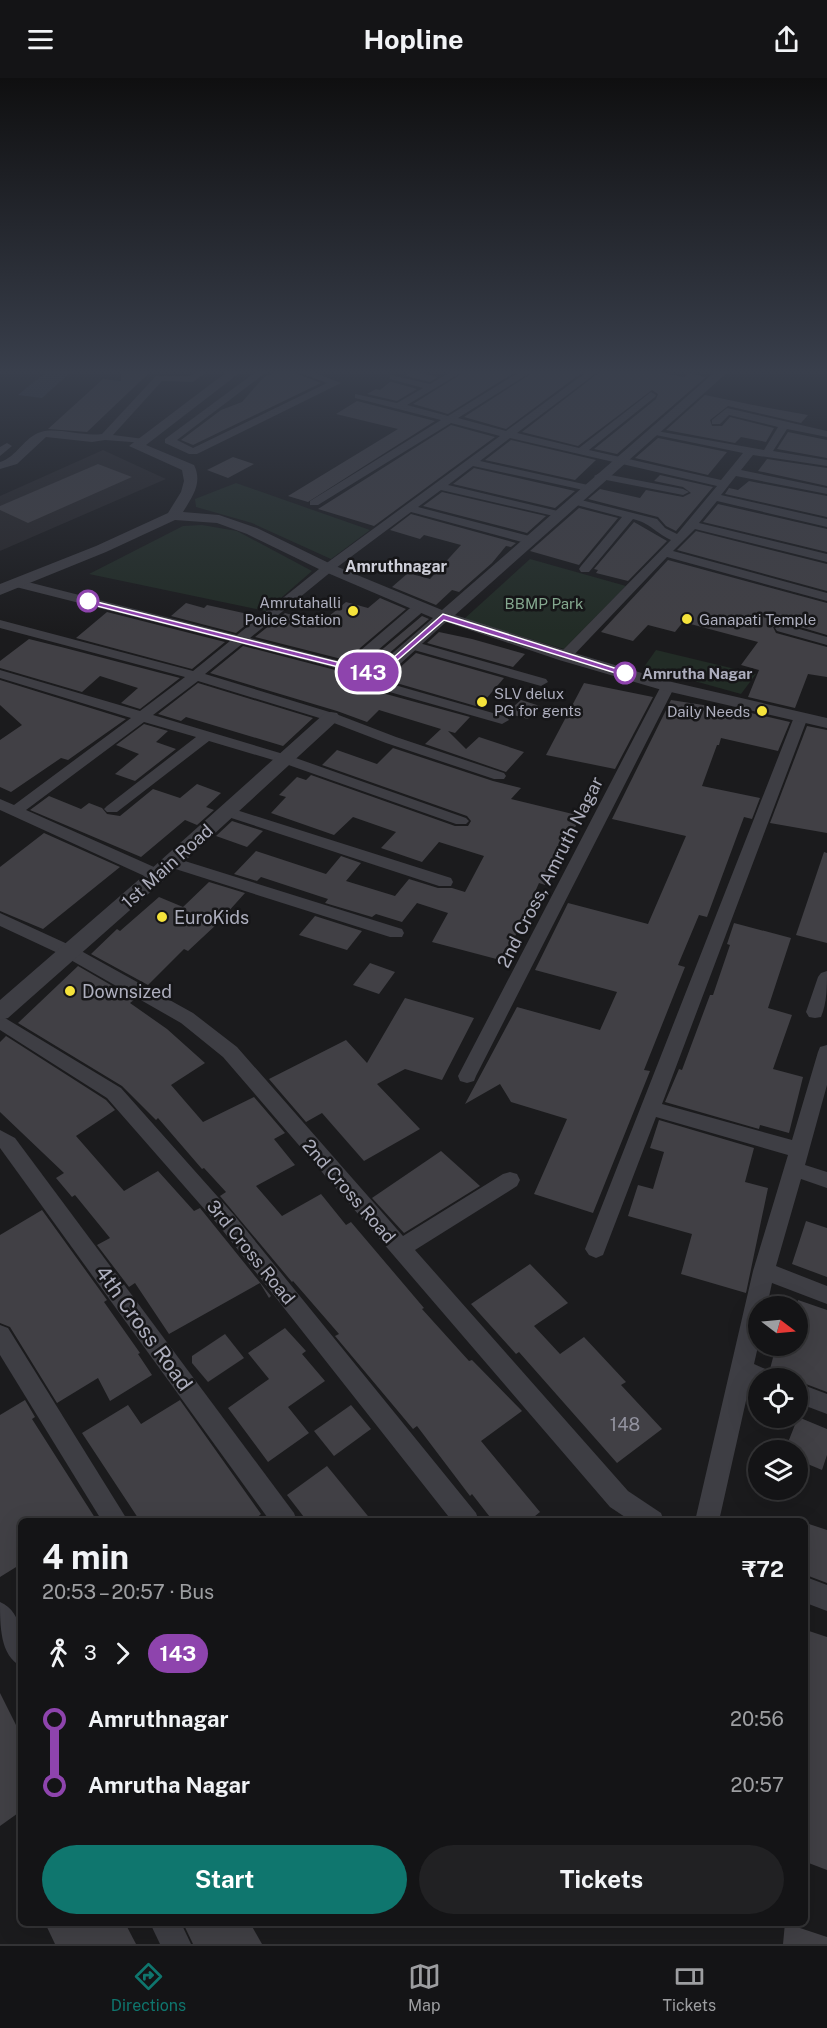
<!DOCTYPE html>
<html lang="en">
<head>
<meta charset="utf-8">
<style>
  :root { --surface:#141416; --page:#212123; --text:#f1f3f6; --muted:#9d9ea1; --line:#333335; --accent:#0f766e }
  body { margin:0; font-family:"Public Sans",sans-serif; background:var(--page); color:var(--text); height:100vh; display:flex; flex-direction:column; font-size:22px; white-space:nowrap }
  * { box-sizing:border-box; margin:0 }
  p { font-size:20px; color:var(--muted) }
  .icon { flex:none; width:33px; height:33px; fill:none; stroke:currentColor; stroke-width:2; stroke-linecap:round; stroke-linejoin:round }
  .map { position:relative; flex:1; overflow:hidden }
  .side { position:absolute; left:18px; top:1440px; width:790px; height:408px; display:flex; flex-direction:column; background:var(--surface); border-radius:9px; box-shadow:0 6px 24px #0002,0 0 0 2px var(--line) }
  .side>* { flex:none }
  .badge { padding:0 12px; border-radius:20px; font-size:21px; line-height:39px }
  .needle { width:39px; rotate:106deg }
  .buttons { position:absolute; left:748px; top:1218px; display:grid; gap:12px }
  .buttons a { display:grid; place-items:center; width:60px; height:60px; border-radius:50%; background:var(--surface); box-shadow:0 6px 24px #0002,0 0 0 2px var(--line); font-size:30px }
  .map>.badge { position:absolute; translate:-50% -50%; box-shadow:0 0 0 3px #fff }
  .legs { display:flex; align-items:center; gap:9px; height:66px; padding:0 24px; font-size:20px }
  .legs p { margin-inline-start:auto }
  .head { display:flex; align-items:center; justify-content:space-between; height:102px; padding:0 24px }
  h1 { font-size:33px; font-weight:700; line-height:45px }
  .cta { display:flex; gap:12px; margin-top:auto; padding:12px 24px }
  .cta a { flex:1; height:69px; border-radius:36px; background:var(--accent); color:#fff; font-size:24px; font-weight:700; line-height:69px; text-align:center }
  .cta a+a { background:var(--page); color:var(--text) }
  ul { padding:0 24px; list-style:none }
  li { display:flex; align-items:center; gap:21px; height:66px; font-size:22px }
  li i { display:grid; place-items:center; width:9px; height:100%; margin:0 8px; background:currentColor }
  li i::after { content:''; width:15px; height:15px; margin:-8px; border:4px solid; border-radius:50%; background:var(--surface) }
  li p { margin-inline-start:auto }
  li:first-child i { background:linear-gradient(#0000 50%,currentColor 0) }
  li:last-child i { background:linear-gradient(currentColor 50%,#0000 0) }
  header { display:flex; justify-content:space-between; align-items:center; height:78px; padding:0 24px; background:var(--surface); font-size:27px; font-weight:700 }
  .dock { display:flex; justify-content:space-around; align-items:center; height:84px; border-top:2px solid var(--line); background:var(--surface); font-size:16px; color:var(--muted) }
  .dock a { display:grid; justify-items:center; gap:3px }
  .dock .current { color:var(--accent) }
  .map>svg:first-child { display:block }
  .built { fill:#28272a }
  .green { fill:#222c26 }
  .water { fill:#303642 }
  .building { fill:#414045 }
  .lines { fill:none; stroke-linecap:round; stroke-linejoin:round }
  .minor { fill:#3e3e44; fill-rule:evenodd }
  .tertiary { fill:#3e3e44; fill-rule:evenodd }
  .line-1 { fill:#8e44ad; stroke:#fff; stroke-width:1.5 }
  .stop-1-dot { fill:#fff; stroke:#8e44ad; stroke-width:3 }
  .poi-dot { fill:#f5e33b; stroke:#161618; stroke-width:2 }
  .labels { text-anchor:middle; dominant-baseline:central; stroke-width:5; stroke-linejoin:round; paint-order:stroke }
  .far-poi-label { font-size:15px; fill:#adaebd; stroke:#161618; text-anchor:end }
  .far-park-label { font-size:15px; fill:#84a88f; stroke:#161618 }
  .far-stop-label { font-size:15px; font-weight:bold; fill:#adaebd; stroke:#161618; text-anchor:start }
  .far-neighbourhood-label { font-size:16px; font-weight:bold; fill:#cecfd9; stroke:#161618 }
  .street-label { font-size:18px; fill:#adaebd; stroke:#161618 }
  .poi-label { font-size:18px; fill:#adaebd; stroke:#161618; text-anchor:start }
  .near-number-label { font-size:18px; fill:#92929f }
  .near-street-label { font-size:21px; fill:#adaebd; stroke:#161618 }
</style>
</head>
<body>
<header><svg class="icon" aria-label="menu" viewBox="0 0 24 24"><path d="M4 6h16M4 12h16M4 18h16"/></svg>Hopline<svg class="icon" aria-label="share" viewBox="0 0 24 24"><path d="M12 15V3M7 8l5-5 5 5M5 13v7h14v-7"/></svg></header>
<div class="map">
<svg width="827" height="1866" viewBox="0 0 827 1866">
  <rect width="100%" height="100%" fill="#1b1b1d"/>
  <!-- built -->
  <path class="built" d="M103,372L166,401L0,473V418Z"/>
  <!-- green -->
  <g class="green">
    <path d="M236,405L370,452L331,481L252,445L196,429L195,421Z"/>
    <path d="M202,447L237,453L312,493L266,533L89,496L183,448Z"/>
    <path d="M530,481L626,508L564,571L464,541Z"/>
    <path d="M656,572L756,596L741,616L644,589Z"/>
  </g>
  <!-- water -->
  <path class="water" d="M47,293L71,294L42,320L18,317Z"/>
  <!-- building -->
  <g class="building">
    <path d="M121,293H151L87,354L48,351L103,301L121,303Z"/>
    <path d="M413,293L438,299L430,304L406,298Z"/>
    <path d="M466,293H517L448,336L413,326Z"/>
    <path d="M535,293H584L506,351L464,339Z"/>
    <path d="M601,293H651L684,299L688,295L706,299L617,376L594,371L656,321L658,316L652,312L578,368L522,354Z"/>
    <path d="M276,294H293L321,305L193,367L181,362L221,332L242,324L264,299Z"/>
    <path d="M390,304H392L417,311L397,323L367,316L376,311L380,312Z"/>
    <path d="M705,317L753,327L808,337L801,345L728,328L710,342L712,348H722L730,339L774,350L766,364L741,359L735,365L666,352Z"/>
    <path d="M357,323L435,343L308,424L288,418L398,351L336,336Z"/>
    <path d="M451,347L495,359L374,448L318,431Z"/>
    <path d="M788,354L827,362V380L777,371Z"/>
    <path d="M658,360L727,374L708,397L635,380Z"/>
    <path d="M511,362L596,382L575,402L485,382Z"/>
    <path d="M233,379L254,386L228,400L207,392Z"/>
    <path d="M767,381L827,390V408L758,393Z"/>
    <path d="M98,386L132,399L28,445L0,432V428Z"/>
    <path d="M474,390L575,413L555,430L453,406Z"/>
    <path d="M660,397L713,409L676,453L666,448L658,439L588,421L600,411L640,420L646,412L683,419L691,415L683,409L654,403Z"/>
    <path d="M749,403L827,418V439L725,416L729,410L738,412Z"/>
    <path d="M442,414L546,438L527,455L423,428Z"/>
    <path d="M718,426L827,451V474L703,444Z"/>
    <path d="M579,430L618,440L579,487L530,473Z"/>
    <path d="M411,436L516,465L511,469L506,468L492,485L459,514L452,512L436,527L392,509L408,495L430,501L461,467L424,457L420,461L390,452Z"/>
    <path d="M634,444L667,463L628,503L596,495L598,492L594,491Z"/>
    <path d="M696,453L827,486V513L677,472Z"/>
    <path d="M668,482L827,525V557L783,544L773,549L776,555L827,569V599L808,596L795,630L748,619L759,592L741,587L758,564L683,544L675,554L648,547L633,563L601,554Z"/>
    <path d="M380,520L406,531L360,570L357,576L361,580H372L422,538L429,541L373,589L255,559L285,535L321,545L346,524L368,530Z"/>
    <path d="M186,525L204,530L207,527L257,538L236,555L171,538Z"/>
    <path d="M107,534L225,564L192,591L76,560Z"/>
    <path d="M439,554L472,561L525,576L513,589L427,565Z"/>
    <path d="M29,561L65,570L180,600L140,631L121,625L138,610L100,598L82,614L0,590V583Z"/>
    <path d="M243,568L362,599L359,604L364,610L470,639L455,655L448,653L466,671L479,659L524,674L506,694L425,666L441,651L379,632L367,644L337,633L210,595Z"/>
    <path d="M416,575L504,600L479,629L386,602Z"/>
    <path d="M0,602L126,641L68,682L61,680L11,714L0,709V662L22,647L0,627Z"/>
    <path d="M198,605L313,640L283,668L186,639L181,643L158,636Z"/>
    <path d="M584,605L653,619L615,691L546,677Z"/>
    <path d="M521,622L540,628L528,641L506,635Z"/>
    <path d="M671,622L742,633L790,644L778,673L721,660L719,667H717L702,708L760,720L752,741L744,739L707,839L699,837L678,887L685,889L644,992L650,993L593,1135L534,1116L567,1041L511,1024L500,1006L465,1026L517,929L600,952L617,914L535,892L568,825L648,846L686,758L612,741Z"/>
    <path d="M144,646L168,653L156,664L176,671L135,703L115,696L139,676L116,667Z"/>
    <path d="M807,648L827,652V755L770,745Z"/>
    <path d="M393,670L493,703L521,710L511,721L581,738L545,807L539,805L504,883L432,864L448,835L417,825L402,844L376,836L372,839L325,825L328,821L261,799L257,803L234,796L256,773L326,796L341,778L361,785L346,803L395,818L409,801L438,810H452L465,814L484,778L439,764L422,784L381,770L396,754L353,739L334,757L271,735L286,719L279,717L297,699L306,702L311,697L455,748H468L471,743L467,738L322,687L337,672L377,686Z"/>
    <path d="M197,706L221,715L206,729L214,732L197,747L185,742L141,779L30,732L49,718L81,731L89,725L102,730L107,736L120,738L153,711L180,720Z"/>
    <path d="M232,743L263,753L247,769L216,758Z"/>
    <path d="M44,755L120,789L43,851L0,833V789Z"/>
    <path d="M824,774L827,775V865L796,857Z"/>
    <path d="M209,804L245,815L218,845L188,873L184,871L148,907L91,876L117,851L120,853L159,819L183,829Z"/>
    <path d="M315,838L362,853L347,872L299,857Z"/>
    <path d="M734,845L791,860L768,930L792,937L773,991L803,999L789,1055L760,1047L759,1051L665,1024L679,991L682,992L710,917H713L730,867L727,866Z"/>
    <path d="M370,885L395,894L379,916L353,907Z"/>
    <path d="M78,888L135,921L130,925L167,951L205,985L171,1007L203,1044L254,1019L285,1055L274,1061L295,1087L256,1108L282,1138L321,1116L346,1147L351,1144L424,1230L422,1231L469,1283L472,1282L522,1333L481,1363L540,1434L529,1443H493L472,1416L470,1418L417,1348L413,1351L335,1258L339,1256L293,1203L292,1204L220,1118L226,1114L204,1090L202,1091L158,1040L156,1042L122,1008L18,945Z"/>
    <path d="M405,920L474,940L442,1002L405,991L377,1006L420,1051L364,1083L322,1035L306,1044L269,1001L346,962L367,985Z"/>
    <path d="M6,958L106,1022L115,1032L76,1058L124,1113L158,1093L194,1133L200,1130L271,1218L269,1220L260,1205L169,1256L135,1205L129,1209L97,1167L110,1160L75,1117L72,1119L56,1100L64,1095L0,1034V964Z"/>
    <path d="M659,1042L754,1070L745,1104L768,1110L746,1215L681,1196L692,1156L628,1138L638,1107L653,1111L664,1074L650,1070Z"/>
    <path d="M441,1073L480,1108L404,1155L372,1120Z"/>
    <path d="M42,1132L107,1222L104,1224L140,1275L138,1276L152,1297L110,1323L98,1300L57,1325L10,1249L0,1245V1157Z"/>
    <path d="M806,1143L827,1150V1199L792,1186Z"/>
    <path d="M530,1186L568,1225L534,1248L560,1276L584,1259L626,1304L621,1307L662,1351L617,1385L519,1274L516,1276L471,1226Z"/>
    <path d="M798,1222L827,1232V1314L798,1303V1300H787L774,1296L770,1291L776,1268H798Z"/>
    <path d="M285,1250L306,1273L302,1276L325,1303L288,1329L309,1355L268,1384L228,1330L269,1301L248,1275Z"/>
    <path d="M225,1256L244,1280L208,1304L192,1285V1278Z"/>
    <path d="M25,1322L35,1339L32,1341L97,1443H21V1486L0,1499V1337Z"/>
    <path d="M180,1322L261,1436L253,1443H140L82,1355L128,1327L141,1346Z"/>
    <path d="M351,1327L371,1351L334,1378L314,1353Z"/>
    <path d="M798,1339L827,1351V1377L822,1392L798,1382V1372H785Z"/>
    <path d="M327,1388L372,1443H307L287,1417Z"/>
    <path d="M806,1445L827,1452V1505L806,1497Z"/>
    <path d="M806,1552L827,1559V1792L806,1784Z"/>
    <path d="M0,1615L21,1657V1733L0,1748Z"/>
    <path d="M45,1845H125L136,1866H55Z"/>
    <path d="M183,1845H250L262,1866H193Z"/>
    <path d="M785,1845L827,1859V1866H783Z"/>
  </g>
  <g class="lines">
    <!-- minor -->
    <g class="minor">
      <path d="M197,293H208L193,304L162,303L113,357L144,361V365L105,362L92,364L46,359L17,386L0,391V384C17,379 24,359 41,354C57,349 83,359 102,356L156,298H191Z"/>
      <path d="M257,293H268L177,362L193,370L327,305L295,293H310L341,305L197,376H189L165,365V361Z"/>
      <path d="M452,293H464L407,327L448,338L521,293H533L458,340L506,353L588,293H599L517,355L579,370L651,314L656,317L655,319L589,372L721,402L743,375L651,356V352L764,372L778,349L729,337L720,346H712V342L727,330L827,353V359L787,351L773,373L827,382V388L753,377L741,392L827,410V416L736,398L721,417L827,441V449L717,423L699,445L827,476V484L695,451L673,473L827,515V523L667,479L570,581H560L558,578L560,575L671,462C654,454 652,446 633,441L589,494H581L579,491L581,488L622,439L569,425V421L573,420L657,441L665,450L677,456L717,408L510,360L480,383L588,407L594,410L588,413L473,388L448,407L562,434L564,436L558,439L441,412L418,429L533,459L535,462L529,466L411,434L332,493L250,560L383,594L385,597L383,600L378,601L242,566L205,596L336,636L396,659L504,695L506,698L504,701H494L386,665L326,642L198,603L153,637L290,678L466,740L469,743L466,746H456L280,684L209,663L117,734H107L104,731L107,728L196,659L144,644L26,732L163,793L165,797L163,801H151L0,732V721L14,727L131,640L0,600V592L140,633L185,599L0,550V542L193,593L230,563L12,508L10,505L12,502L16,501L237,557L324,487L500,358L451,345L318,427H310V423L441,342L355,320V316L397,325L423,310L390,301V297L430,306Z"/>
      <path d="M7,365L12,368L0,378V369Z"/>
      <path d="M600,395L683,411L689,414L683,417L596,400L594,398Z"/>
      <path d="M421,524L427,528L426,531L371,578H361L359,575L361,572L416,525Z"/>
      <path d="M782,546L827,559V567L777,553L775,550Z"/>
      <path d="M412,563L546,601L548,604L541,608L407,570L405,567L407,564Z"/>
      <path d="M370,600L507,639L509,642L502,646L365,607L363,604Z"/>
      <path d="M668,604L675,608L476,998L474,1003L467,1005L460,1003L458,998L661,608Z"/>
      <path d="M801,635L808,639L662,1026L792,1062L818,974L820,969L827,967V1007L805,1087L827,1094V1110L801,1101L776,1188L827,1208V1226L772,1205L767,1228H759V1264L754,1286L770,1293L773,1300H759V1309L750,1305L719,1443H695L753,1193L788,1077L656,1039L603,1177L596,1180L589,1177L585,1171L794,639Z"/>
      <path d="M227,729L451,800L453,804L451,808H439L222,737L219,734Z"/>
      <path d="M172,779L402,851L404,855L402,859H390L166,788L164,784Z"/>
      <path d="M0,835L74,869L193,935L237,969L403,1158L503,1096L510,1094L517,1096L520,1102L517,1108L415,1172L628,1413L661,1435L664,1443H631L610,1429L223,979L181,945L62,877L0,848Z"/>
      <path d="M827,893C827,908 827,925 821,939L815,940L809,939L806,934L818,899L821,895Z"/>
      <path d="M0,937L121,1010L234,1137L476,1435L479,1443H452L220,1149L107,1020L0,952Z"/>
      <path d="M0,1052L15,1060L294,1435L297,1443H270L0,1070Z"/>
      <path d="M0,1247L8,1250L128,1443H102L0,1277Z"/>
      <path d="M798,1305L827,1316V1336L798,1325Z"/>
      <path d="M806,1499L827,1507V1533L806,1525Z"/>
      <path d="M0,1524C25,1535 21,1565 21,1588C0,1578 0,1547 0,1524Z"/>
      <path d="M150,1845H181L191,1866H160Z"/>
    </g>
    <!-- tertiary -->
    <g class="tertiary">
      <path d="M228,293H242L146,367L194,387C203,405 192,419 183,434L219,437L257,450L333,487L442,532L716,293H729L455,537L571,574L672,604L827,640V650L662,612L559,582L446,544L376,608H364L361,604L364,600L433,540L323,493L247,456L217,445L175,442L106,474L0,517V506L96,468L168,435L181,414L184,403L182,392L129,368Z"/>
      <path d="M331,634L337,635L340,639L337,643L164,802L8,940L0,942V922L150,792L325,635Z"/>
    </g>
  </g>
  <!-- sky -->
  <linearGradient id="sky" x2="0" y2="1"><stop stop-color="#0f0f10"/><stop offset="0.53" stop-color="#393f4c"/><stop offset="1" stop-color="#393f4c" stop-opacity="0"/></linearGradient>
  <rect width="827" height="554" fill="url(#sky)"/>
  <!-- line-1 -->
  <path class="line-1" d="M85,521L377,594L443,536L630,595L622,597L444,542L378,599L85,525Z"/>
  <!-- markers -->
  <g class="stop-1-dot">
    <circle cx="88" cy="523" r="10"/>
    <circle cx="625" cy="595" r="10"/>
  </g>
  <g class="poi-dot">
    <circle cx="353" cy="533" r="6"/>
    <circle cx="687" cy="541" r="6"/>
    <circle cx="482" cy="624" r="6"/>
    <circle cx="762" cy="633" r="6"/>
    <circle cx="162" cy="839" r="6"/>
    <circle cx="70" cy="913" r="6"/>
  </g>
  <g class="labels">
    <!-- far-poi labels -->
    <g class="far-poi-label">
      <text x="341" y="524">Amrutahalli<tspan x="341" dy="17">Police Station</tspan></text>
      <text x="699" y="541" text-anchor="start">Ganapati Temple</text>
      <text x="494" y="615" text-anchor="start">SLV delux<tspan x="494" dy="17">PG for gents</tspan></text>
      <text x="750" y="633">Daily Needs</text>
    </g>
    <!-- far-park labels -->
    <g class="far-park-label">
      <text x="544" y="525">BBMP Park</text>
    </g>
    <!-- far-stop labels -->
    <g class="far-stop-label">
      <text x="642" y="595">Amrutha Nagar</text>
    </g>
    <!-- far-neighbourhood labels -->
    <g class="far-neighbourhood-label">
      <text x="396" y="488">Amruthnagar</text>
    </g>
    <!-- street labels -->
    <g class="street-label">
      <text transform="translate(167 788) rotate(-42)">1st Main Road</text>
      <text transform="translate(550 794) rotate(-63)">2nd Cross, Amruth Nagar</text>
      <text transform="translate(349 1113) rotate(49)">2nd Cross Road</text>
      <text transform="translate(251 1174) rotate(51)">3rd Cross Road</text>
    </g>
    <!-- poi labels -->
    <g class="poi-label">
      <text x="174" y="839">EuroKids</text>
      <text x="82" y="913">Downsized</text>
    </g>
    <!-- near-number labels -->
    <g class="near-number-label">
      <text x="625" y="1346">148</text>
    </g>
    <!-- near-street labels -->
    <g class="near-street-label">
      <text transform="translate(144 1250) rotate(54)">4th Cross Road</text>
    </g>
  </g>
</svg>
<div class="buttons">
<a><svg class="needle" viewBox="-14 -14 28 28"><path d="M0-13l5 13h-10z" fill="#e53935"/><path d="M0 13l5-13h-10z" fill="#9d9ea1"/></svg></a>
<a><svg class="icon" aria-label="locate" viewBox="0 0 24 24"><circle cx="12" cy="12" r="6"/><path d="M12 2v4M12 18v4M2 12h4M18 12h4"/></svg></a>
<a><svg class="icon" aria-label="layers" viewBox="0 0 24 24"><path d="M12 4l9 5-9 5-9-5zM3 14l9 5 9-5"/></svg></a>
</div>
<b class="badge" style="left:368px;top:594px;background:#8e44ad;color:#fff">143</b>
<section class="side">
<div class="head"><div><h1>4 min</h1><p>20:53 – 20:57 · Bus</p></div><b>₹72</b></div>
<div class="legs"><svg class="icon" aria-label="walk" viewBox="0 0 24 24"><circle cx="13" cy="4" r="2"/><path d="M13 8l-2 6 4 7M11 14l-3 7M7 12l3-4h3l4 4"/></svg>3<svg class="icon" aria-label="forward" viewBox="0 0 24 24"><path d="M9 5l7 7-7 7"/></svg><b class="badge" style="background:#8e44ad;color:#fff">143</b></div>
<ul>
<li><i style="color:#8e44ad"></i><b>Amruthnagar</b><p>20:56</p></li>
<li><i style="color:#8e44ad"></i><b>Amrutha Nagar</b><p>20:57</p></li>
</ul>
<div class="cta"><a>Start</a><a>Tickets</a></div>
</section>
</div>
<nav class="dock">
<a class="current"><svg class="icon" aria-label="directions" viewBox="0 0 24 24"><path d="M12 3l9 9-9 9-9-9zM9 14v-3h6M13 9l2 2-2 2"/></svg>Directions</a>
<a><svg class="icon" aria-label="map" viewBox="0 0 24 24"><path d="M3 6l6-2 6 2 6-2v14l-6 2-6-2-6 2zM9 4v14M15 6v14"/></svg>Map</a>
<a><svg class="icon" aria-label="tickets" viewBox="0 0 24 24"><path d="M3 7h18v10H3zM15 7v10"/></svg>Tickets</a>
</nav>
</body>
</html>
